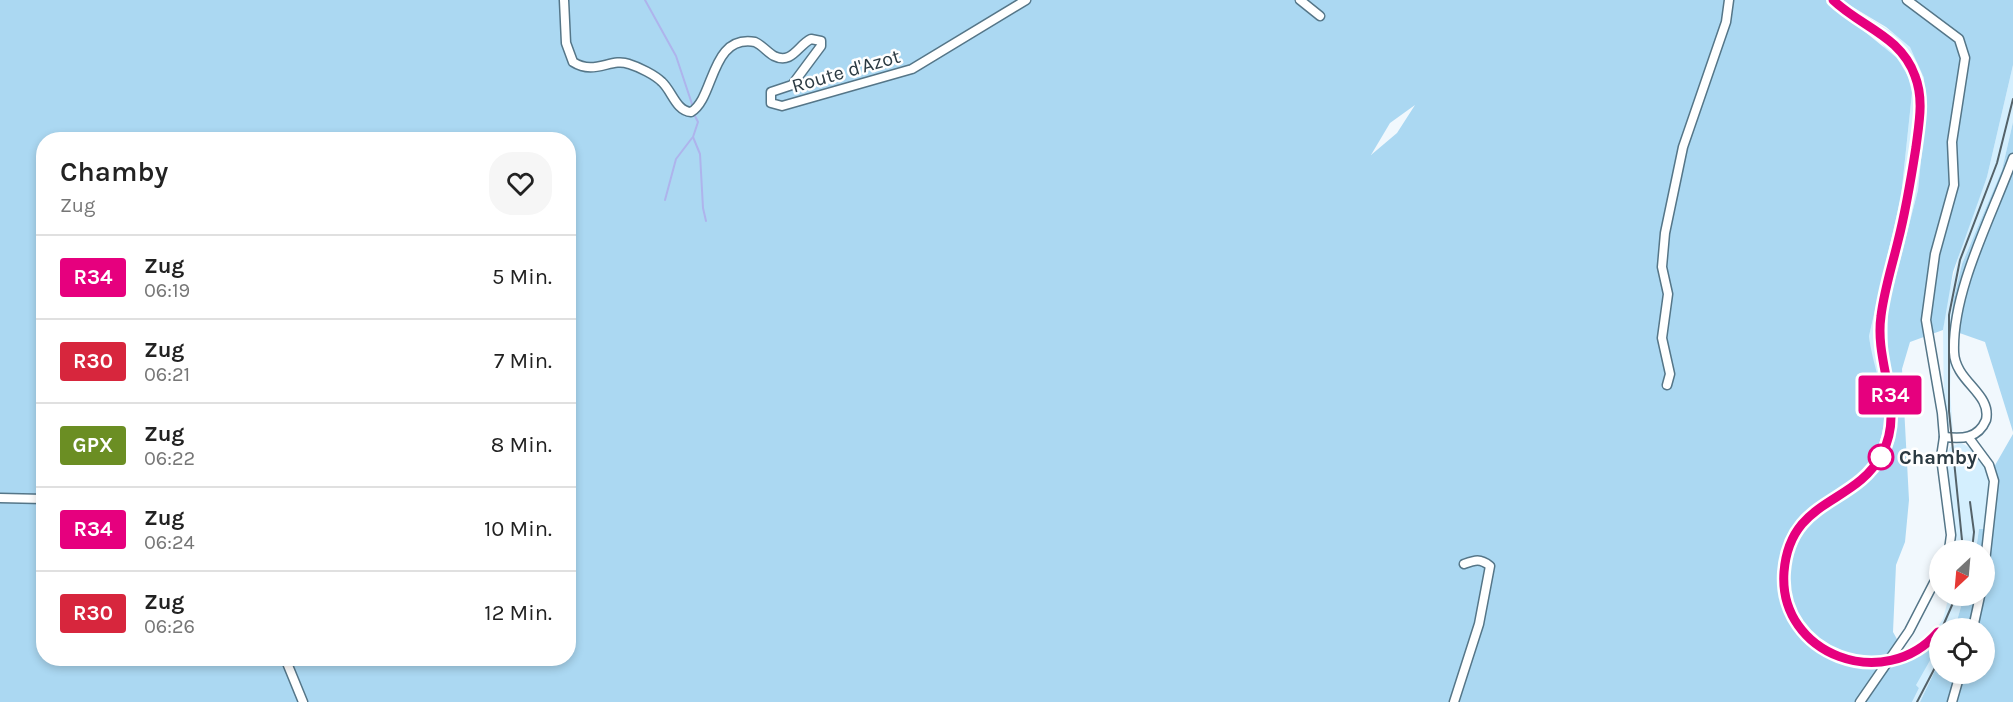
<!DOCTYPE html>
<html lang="de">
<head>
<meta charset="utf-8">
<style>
  :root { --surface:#fff; --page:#f6f6f6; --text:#222; --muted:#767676; --line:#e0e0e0 }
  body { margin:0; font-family:Karla,sans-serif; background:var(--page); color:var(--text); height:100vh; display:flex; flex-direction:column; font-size:22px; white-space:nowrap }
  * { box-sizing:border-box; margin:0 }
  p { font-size:20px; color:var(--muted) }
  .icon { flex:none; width:33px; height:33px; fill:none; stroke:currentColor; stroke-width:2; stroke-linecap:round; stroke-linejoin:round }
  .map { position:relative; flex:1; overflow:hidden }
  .side { position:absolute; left:36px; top:132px; width:540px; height:534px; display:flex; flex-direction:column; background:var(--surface); border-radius:24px; box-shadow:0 3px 9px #0003 }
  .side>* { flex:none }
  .badge { padding:0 12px; border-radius:4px; font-size:21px; line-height:39px }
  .needle { width:39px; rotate:206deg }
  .fabs { position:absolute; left:1929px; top:540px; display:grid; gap:12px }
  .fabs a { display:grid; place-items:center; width:66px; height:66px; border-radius:50%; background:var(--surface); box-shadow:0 3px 9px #0003; font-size:30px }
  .map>.badge { position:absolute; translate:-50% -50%; box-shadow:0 0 0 3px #fff }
  .round { display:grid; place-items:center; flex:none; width:63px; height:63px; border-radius:24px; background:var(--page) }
  .summary { display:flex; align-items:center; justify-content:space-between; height:102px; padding:0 24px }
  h1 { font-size:28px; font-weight:600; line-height:45px }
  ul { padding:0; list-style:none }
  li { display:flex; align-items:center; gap:18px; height:84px; padding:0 24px; border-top:2px solid var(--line) }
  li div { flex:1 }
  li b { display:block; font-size:22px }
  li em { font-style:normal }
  li .badge { min-width:66px; font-weight:700; text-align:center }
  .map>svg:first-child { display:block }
  .built { fill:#d4effe }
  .green { fill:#abd8f2; fill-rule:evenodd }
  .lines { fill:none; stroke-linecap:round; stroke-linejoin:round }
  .stream { stroke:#aeb4ec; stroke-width:2 }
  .minor-casing { stroke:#557688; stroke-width:11 }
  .minor { stroke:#fff; stroke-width:8 }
  .rail { stroke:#546269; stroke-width:2 }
  .line-casing { stroke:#fff; stroke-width:14 }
  .line { stroke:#e6007e; stroke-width:9 }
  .stop-dot { fill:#fff; stroke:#e6007e; stroke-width:3 }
  .labels { text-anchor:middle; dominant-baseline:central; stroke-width:5; stroke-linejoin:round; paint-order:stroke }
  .street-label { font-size:20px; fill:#2b3a42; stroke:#fff }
  .stop-label { font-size:20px; font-weight:bold; fill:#2b3a42; stroke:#fff; text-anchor:start }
</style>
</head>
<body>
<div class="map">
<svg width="2013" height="702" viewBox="0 0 2013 702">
  <rect width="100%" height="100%" fill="#f1f8fd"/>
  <!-- built -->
  <g class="built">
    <path d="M1826,0H1841L1901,38L1911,47L1924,78L1925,120L1918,190L1888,307V361L1899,410L1894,443L1888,455L1877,449L1882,438L1886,407L1872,359L1869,336L1901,197L1912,93L1880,41Z"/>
    <path d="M2013,65V122L2002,170L1962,264L1953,301L1950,392L1953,432L1947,424L1944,412L1943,330L1947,299L1964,237L1987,177Z"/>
    <path d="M1961,443L1976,451L1990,474L1985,529H1979L1976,550H1955L1946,456L1950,447Z"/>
    <path d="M1949,596H1964L1955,628H1940L1939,662L1920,702H1912L1919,688L1916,685L1925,650L1908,659L1904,652L1932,635L1943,619Z"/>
  </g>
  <!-- green -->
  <g class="green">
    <path d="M0,0H1826L1897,58L1908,76L1912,93L1901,197L1869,336C1874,378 1895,406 1877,449L1887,455L1894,443L1899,410L1888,361V307L1918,190L1925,120L1924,78L1910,47L1886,27L1841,0H2013V65L1987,177L1953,272L1943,330L1910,342L1902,369L1909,500L1905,542L1896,565L1893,632L1908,659L1932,645L1937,648L1916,685L1919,688L1912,702H0ZM1415,105L1397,133L1371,155L1390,123ZM44,140H568V658H44Z"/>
    <path d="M2013,122V432L1985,342L1951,330L1953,301L1962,264L2002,170Z"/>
    <path d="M2013,434V702H1920L1939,662L1940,674H1984V628H1955L1964,596H1984V550H1976L1979,529H1985L1990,474Z"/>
  </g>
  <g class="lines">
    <!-- stream -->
    <g class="stream">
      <path d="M645,0L676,56L693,107"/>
      <path d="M695,116L698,122L693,137L700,154L703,208L706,221"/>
      <path d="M665,200L676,159L692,138"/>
    </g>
    <!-- minor casing -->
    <g class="minor-casing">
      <g id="minor">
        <path d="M564,0L566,43L573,62C595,76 611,57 629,64C639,67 655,75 662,82C672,91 676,111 691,112C715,98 710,34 755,42C762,45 767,52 774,56C792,65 798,45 811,39L821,41V46L792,85L771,92V103L782,106L912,69L1026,0"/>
        <path d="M1300,0L1320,16"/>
        <path d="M1907,0L1959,39L1965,58L1952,142L1954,185L1935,254L1926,320L1942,413L1944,437L1941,457L1951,535L1949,550"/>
        <path d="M1667,385L1670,374L1662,338L1668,294L1662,267L1665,233L1683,147L1726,22L1729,0"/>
        <path d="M1944,437C1962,439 1978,439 1986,420C1992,393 1955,382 1954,352C1952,290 1992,216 2013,158"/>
        <path d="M1969,438L1989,465L1994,481L1984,571"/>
        <path d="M0,498L44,499"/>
        <path d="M1973,628L1980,596"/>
        <path d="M285,658L303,702"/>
        <path d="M1454,702L1479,624L1490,566C1480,558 1475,560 1464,564"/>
        <path d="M1860,702L1909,631L1940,571"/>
        <path d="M1952,702L1960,674"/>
      </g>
    </g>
    <!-- minor -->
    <use href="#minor" class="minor"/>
    <!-- rail -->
    <g class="rail">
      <path d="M1834,0C1861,27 1901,36 1915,76C1924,99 1919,124 1916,148C1908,204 1890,257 1881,313C1873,361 1904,405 1883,451"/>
      <path d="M1970,502L1974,532L1972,550"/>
      <path d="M1963,550L1949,411V315L1960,260L1997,163L2013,99"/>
      <path d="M1942,628L1956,596"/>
      <path d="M1907,657L1926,645L1940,631"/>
      <path d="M1917,702L1940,658"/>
    </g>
  </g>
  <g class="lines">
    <!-- line casing -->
    <g class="line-casing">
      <path id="line" d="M1833,0C1861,27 1901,36 1915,76C1924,99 1919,123 1916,147C1911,179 1906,210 1898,241C1892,266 1884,291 1881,316C1874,364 1906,409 1882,454C1855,506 1790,497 1784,572C1778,655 1885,694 1938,632"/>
    </g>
    <!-- line -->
    <use href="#line" class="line"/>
  </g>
  <!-- markers -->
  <circle class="stop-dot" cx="1881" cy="457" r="12"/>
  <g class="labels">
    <!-- street labels -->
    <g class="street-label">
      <text transform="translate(846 71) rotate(-16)">Route d'Azot</text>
    </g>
    <!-- stop labels -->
    <g class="stop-label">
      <text x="1899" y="457">Chamby</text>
    </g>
  </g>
</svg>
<div class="fabs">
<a><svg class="needle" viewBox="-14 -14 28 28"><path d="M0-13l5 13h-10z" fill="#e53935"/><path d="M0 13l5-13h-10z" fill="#767676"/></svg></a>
<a><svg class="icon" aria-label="locate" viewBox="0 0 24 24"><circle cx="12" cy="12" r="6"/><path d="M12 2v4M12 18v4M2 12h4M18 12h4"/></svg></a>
</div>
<b class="badge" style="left:1890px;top:395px;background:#e6007e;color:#fff">R34</b>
<section class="side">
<div class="summary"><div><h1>Chamby</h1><p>Zug</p></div><a class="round"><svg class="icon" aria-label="heart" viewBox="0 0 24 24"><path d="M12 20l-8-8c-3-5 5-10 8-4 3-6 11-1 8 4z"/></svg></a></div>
<ul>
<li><span class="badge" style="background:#e6007e;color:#fff">R34</span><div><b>Zug</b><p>06:19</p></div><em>5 Min.</em></li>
<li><span class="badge" style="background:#d7263d;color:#fff">R30</span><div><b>Zug</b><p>06:21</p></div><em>7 Min.</em></li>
<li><span class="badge" style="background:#6b8e23;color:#fff">GPX</span><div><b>Zug</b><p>06:22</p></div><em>8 Min.</em></li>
<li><span class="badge" style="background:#e6007e;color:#fff">R34</span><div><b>Zug</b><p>06:24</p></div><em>10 Min.</em></li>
<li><span class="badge" style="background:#d7263d;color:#fff">R30</span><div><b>Zug</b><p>06:26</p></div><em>12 Min.</em></li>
</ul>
</section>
</div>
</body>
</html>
